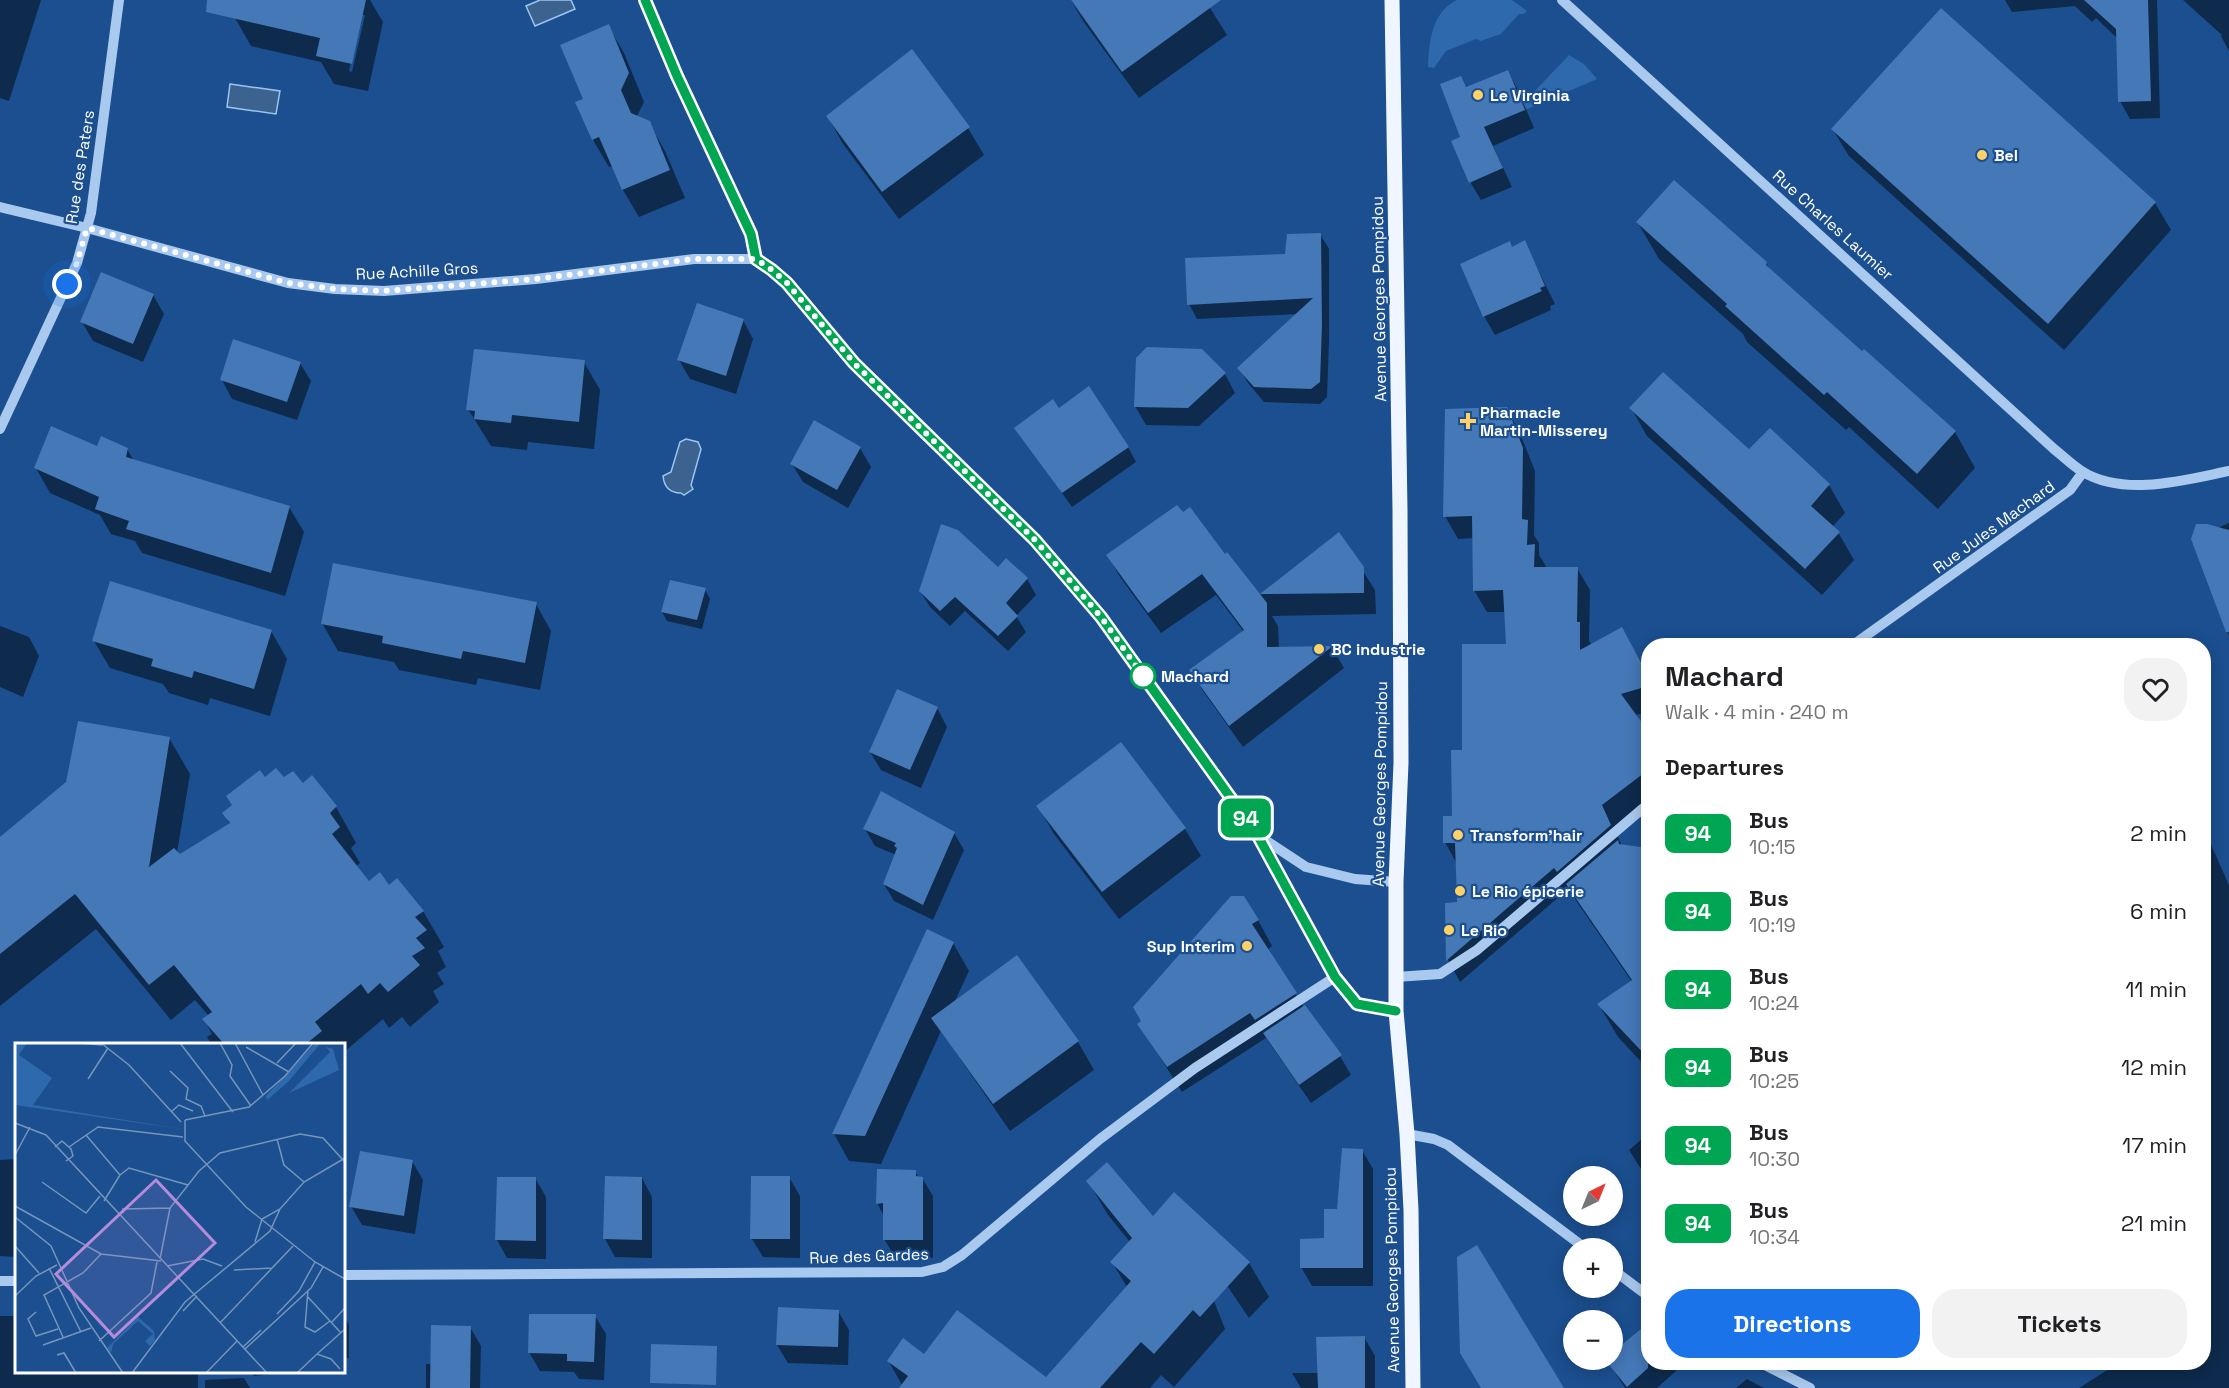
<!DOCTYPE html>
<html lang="en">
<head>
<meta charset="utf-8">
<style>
  :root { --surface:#fff; --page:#f2f2f2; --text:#202124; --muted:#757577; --accent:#1a73e8 }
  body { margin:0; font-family:"Space Grotesk",sans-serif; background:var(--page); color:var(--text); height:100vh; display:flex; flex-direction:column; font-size:22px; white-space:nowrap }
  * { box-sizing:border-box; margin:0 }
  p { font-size:20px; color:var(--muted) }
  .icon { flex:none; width:33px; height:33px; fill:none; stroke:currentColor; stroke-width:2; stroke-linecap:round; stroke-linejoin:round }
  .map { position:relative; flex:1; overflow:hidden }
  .drawer { position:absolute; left:1641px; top:638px; width:570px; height:732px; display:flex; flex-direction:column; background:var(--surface); border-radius:24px; box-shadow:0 3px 15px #0003 }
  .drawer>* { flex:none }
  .badge { padding:0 12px; border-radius:9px; font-size:21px; line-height:39px }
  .needle { width:39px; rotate:43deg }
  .buttons { position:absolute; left:1563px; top:1166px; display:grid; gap:12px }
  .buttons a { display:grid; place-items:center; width:60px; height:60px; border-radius:50%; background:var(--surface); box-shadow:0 3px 15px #0003; font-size:30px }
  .you { position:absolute; width:30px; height:30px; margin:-15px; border:4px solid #fff; border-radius:50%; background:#1a73e8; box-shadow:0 0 0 9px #1a73e833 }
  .map>.badge { position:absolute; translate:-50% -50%; box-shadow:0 0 0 3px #fff }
  h2 { padding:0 24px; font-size:22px; line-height:54px }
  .round { display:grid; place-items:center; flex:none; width:63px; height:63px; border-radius:24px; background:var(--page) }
  .head { display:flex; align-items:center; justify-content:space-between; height:102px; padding:0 24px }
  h1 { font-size:28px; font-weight:700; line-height:45px }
  .button { display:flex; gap:12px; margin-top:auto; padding:12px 24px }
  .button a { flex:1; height:69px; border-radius:24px; background:var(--accent); color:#fff; font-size:24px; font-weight:700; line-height:69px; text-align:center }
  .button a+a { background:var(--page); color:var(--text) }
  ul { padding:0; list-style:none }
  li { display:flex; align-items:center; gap:18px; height:78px; padding:0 24px }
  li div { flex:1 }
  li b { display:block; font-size:22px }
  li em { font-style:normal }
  li .badge { min-width:66px; font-weight:700; text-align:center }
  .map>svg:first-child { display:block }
  .green { fill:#2e69ad }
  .water { fill:#3c6290; stroke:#9cc4f0; stroke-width:1.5 }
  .shadow { fill:#0007; fill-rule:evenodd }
  .building { fill:#4478b7 }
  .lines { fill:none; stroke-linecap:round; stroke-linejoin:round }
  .minor { stroke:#a9c9ee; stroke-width:10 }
  .major { stroke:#f0f6ff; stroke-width:15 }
  .line-casing { stroke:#fff; stroke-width:14 }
  .line { stroke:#00a651; stroke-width:9 }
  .walk { stroke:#fff; stroke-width:6; stroke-dasharray:0 10.8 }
  .poi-dot { fill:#ffd166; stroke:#1b4f8f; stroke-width:2 }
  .stop-dot { fill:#fff; stroke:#00a651; stroke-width:3 }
  .labels { text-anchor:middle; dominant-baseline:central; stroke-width:4.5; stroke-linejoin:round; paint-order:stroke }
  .poi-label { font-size:16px; font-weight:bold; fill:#fff; stroke:#1b4f8f; text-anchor:start }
  .street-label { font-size:16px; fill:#fff; stroke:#1b4f8f }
  .stop-label { font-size:16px; font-weight:bold; fill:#fff; stroke:#1b4f8f; text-anchor:start }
  .inset-road { fill:none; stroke:#7695bc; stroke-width:1.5 }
  .view { fill:#b68bdc; fill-opacity:0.15; stroke:#b68bdc; stroke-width:3 }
  .inset-edge { fill:none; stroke:#fff; stroke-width:3 }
</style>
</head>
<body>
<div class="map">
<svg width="2229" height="1388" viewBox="0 0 2229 1388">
  <rect width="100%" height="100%" fill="#1b4f8f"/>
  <!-- green -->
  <g class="green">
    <path d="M1457,0H1512L1527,11L1524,14H1519L1501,34L1481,41L1476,39L1446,51L1434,68L1428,67C1429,42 1431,13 1457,0Z"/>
    <path d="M1569,55L1584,64L1597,79L1525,110L1520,99L1532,94Z"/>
  </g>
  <!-- water -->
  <g class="water">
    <path d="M540,0H571L575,9L535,26L526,6Z"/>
    <path d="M230,84L280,91L276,114L227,107Z"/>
    <path d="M686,439L698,442L701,449L691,485L693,489L684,495L681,493C669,493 664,486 663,476L671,472L680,442Z"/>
  </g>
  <!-- shadow -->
  <g class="shadow">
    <path d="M0,0H41L9,101L0,98Z"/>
    <path d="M239,0H370L383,22L368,91L334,84L321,62L251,46L235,18ZM361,15H365L352,72L349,71Z"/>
    <path d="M1071,0H1205L1227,35L1139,98L1083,21Z"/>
    <path d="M2005,0H2157L2160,118L2130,119L2120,101L2117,38L2096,18L2092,22L2075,6L2012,12Z"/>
    <path d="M2183,0H2229V51L2221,36L2222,35Z"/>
    <path d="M1941,10L2155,203L2171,230L2064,350L1849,156L1833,130Z"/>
    <path d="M608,26L624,53L644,102L637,116L649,123L665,151L685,198L639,217L623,190L613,166L609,167L593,140L585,99Z"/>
    <path d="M1508,72L1518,90L1534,128L1493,146L1512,187L1481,200L1470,182L1462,138L1466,88Z"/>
    <path d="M828,117L968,128L984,155L899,219L843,144Z"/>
    <path d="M1638,223L1766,263L1772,273L1955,432L1975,468L1938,509L1849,427L1846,430L1747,342L1743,334L1659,259Z"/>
    <path d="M1320,234L1329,249V340L1327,397L1320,404L1264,402L1248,383L1239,368L1298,314L1197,319L1189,304L1286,255Z"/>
    <path d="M1524,242L1555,304L1550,306L1551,310L1495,335L1484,316L1512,248Z"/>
    <path d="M153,295L164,314L143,362L93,341L82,322Z"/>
    <path d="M743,320L753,339L736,394L690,379L679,360Z"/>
    <path d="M1201,351L1225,374L1235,393L1199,426L1146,425L1135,406Z"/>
    <path d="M584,362L600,390L594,449L528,442L527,450L491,446L468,409Z"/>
    <path d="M300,363L311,381L297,420L232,399L222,380Z"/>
    <path d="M1506,408L1519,431L1535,471L1534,535L1539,543V555L1547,568H1577L1590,590L1589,641L1592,645L1634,651L1648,678V712L1635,715L1648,733V802L1614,828L1622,846L1648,849V1069L1618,1037L1599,1005L1632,982L1568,889L1460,982L1448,960L1446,904H1458L1457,864L1445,842L1454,817L1464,751L1507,645L1505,612H1487L1474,590V538L1458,539L1445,516Z"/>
    <path d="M1631,408L1749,451L1829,485L1845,513L1832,527L1838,532L1854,560L1822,595L1647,436Z"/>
    <path d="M1016,428L1128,447L1136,462L1072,507Z"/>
    <path d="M98,448L127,449L134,461L289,507L304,532L285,596L142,553L135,541L111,534L100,515L50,493L36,468Z"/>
    <path d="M860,448L871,467L848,508L803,482L792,464Z"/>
    <path d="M2229,523V636L2193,539Z"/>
    <path d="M1339,534L1375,590L1376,614L1272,616L1278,626L1279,648L1332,647L1344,668L1243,747L1203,691L1191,670L1244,632L1216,595L1161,633L1120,577L1108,555L1225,556L1259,596Z"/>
    <path d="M1006,560L1027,579L1036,595L1016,616L1026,632L1008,651L965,611L950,626L930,607L920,591L998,570Z"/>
    <path d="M705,590L710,599L702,629L667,621L662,612Z"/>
    <path d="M536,604L551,631L540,690L478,678L476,685L399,670L394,662L338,651L322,623Z"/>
    <path d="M0,626L29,637L39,656L23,697L0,687Z"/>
    <path d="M271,631L287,659L270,716L210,698L208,705L169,693L163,684L110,668L94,641Z"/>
    <path d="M937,708L947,727L921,788L881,770L870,752Z"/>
    <path d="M169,738L190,774L177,853L179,856L230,825L224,813L265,779H284L303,785L336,807L356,843L351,848L360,863L356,866L369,883L389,887L423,911L444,947L438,951L446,967L437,973L444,984L433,991L439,1002L410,1027L402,1017L389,1028L383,1019L344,1052V1044H211L207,1037L212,1034L204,1019L209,1016L195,1000L171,1020L96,929L0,1006V839Z"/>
    <path d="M1038,806L1185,829L1201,856L1119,919L1054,834Z"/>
    <path d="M865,829L954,833L964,850L933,920L894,901L884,884L896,855L875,846Z"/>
    <path d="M2204,829L2229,885V1388H2079L2120,1362H2204Z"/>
    <path d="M1231,898L1258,920L1272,946L1267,950L1304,1008L1340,1056L1351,1075L1311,1103L1266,1038L1182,1092L1139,1024Z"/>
    <path d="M953,943L969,971L954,1003L1017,957L1078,1042L1094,1070L1010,1131L941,1031L881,1164L849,1161L834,1134Z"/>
    <path d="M1648,1134V1180L1629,1150Z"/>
    <path d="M1362,1150L1373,1169V1286H1312L1301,1267L1325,1239Z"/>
    <path d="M16,1159V1257L0,1256V1160Z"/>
    <path d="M412,1161L423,1180L415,1234L362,1225L351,1206Z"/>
    <path d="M915,1171L919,1178H922L933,1196V1258L895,1257L884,1239V1216L877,1203Z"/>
    <path d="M789,1177L800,1196V1258L763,1257L752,1239Z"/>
    <path d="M535,1178L546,1197V1259L507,1258L497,1240Z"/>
    <path d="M642,1178L652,1197V1258L615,1257L605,1239Z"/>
    <path d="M1088,1181L1153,1218L1249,1263L1269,1297L1249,1318L1211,1262L1201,1268L1225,1329L1174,1387L1161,1375L1150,1388H901L902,1385L889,1362L924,1357L1046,1379L1127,1287L1112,1262L1130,1242L1108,1215Z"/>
    <path d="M838,1311L849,1330L848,1365L788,1363L777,1345Z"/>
    <path d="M0,1316H16V1372H198V1388H0Z"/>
    <path d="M344,1316L349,1325V1358H344Z"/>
    <path d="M595,1316L606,1334L604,1380L579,1379L574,1372L540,1371L529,1352Z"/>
    <path d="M1648,1325V1362H1686L1657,1388H1625L1607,1360L1612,1359V1355Z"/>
    <path d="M470,1327L481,1346L480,1388H426V1364H432Z"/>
    <path d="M1364,1337L1375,1356V1388H1301L1292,1373H1319Z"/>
    <path d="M251,1372H288L254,1376Z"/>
    <path d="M244,1378L250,1388H205V1380Z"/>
    <path d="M1747,1379L1764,1388H1736Z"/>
  </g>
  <!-- building -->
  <g class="building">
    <path d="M207,0H366L352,64L316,56L320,38L206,12Z"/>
    <path d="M1071,0H1221L1122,72Z"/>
    <path d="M2084,0H2148L2151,101L2118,102L2116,29Z"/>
    <path d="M1941,8L2156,202L2048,324L1831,129Z"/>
    <path d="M609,24L629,73L621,90L631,113L650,121L670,170L622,190L599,137L592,140L575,102L583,99L560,45Z"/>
    <path d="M912,49L970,127L882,192L826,116Z"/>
    <path d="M1508,70L1525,110L1484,127L1503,168L1469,183L1451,141L1460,137L1440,84L1461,76L1466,87Z"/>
    <path d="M1674,180L1767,262L1766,265L1862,351L1864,349L1956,431L1917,474L1827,392L1824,395L1725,306L1727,304L1636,222Z"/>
    <path d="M1321,233L1322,325L1320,382L1311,389L1254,387L1237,368L1313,298L1187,305L1185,258L1285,254L1287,234Z"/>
    <path d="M1525,240L1545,286L1540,288L1542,291L1483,317L1460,264L1510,241L1512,247Z"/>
    <path d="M101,272L154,294L133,344L80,322Z"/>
    <path d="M697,303L744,319L726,376L677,360Z"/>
    <path d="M233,339L301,362L287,402L220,380Z"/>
    <path d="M1147,347L1202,349L1226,373L1188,408L1134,407L1136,358Z"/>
    <path d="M474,349L585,360L579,422L512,415L511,423L474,419L475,411L466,410Z"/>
    <path d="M1663,372L1749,449L1770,428L1830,484L1811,506L1840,532L1805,569L1629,408Z"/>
    <path d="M1089,386L1129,447L1062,493L1014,428L1053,399L1059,408Z"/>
    <path d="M1507,407L1523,448L1522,519L1528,520L1527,545L1535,544L1534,567H1578L1577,622H1580V650L1622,627L1648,676V686L1621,694L1648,731V770L1602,805L1611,825L1557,872L1554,868L1446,961L1445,903L1457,902L1455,843H1443V816H1452L1451,750H1462V644H1506L1503,590L1473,591L1472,516L1443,517L1445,409Z"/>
    <path d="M814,420L861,447L837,490L790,464Z"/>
    <path d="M51,426L97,446L101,436L128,448L126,457L290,506L271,573L126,529L129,521L95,509L99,497L34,468Z"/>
    <path d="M1177,505L1183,512L1190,507L1225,554L1227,552L1260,594L1339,532L1364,567V593L1260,594L1267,603V647L1333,646L1229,726L1189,670L1244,630L1202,574L1148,613L1106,555Z"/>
    <path d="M941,524L958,530L998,567L1006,558L1028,578L1006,603L1018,616L998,636L955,597L940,611L919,591Z"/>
    <path d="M2196,524H2207L2229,530V632H2226L2191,539Z"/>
    <path d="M333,563L537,602L525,663L463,651L461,659L382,643L383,636L321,624Z"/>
    <path d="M670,580L706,588L697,620L661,612Z"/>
    <path d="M110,581L272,630L254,689L194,671L192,678L151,666L153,659L92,641Z"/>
    <path d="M897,689L938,707L910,770L869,752Z"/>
    <path d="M78,721L170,737L149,867L174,848L180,854L230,823L222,813L232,805L226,796L260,770L265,777L276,768L284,777L293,771L303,783L312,775L337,806L330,813L340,827L332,834L369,881L380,872L389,885L397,878L424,911L415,917L427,930L416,938L425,948L412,956L420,965L388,992L380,983L368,994L361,984L315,1022L322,1031L306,1044H224L202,1019L212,1012L174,965L149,985L75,894L0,954V837L66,782Z"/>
    <path d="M1121,742L1186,828L1102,892L1036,806Z"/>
    <path d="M881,791L955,832L923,905L883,884L897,848L894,846L896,843L863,829Z"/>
    <path d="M1618,840L1619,844L1648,848V1058L1597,1004L1632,980L1566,884Z"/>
    <path d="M1231,896H1244L1259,920L1252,924L1297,993L1255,1020L1250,1013L1167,1067L1137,1024L1141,1021L1133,1007Z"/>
    <path d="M927,929L954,942L865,1136L832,1134Z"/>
    <path d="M1017,955L1079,1041L993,1104L931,1018Z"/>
    <path d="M1305,1005L1342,1055L1299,1085L1263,1033Z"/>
    <path d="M1342,1148L1363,1149V1268H1300V1239L1324,1238V1209H1337Z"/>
    <path d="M360,1151L413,1160L404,1216L349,1207Z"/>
    <path d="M1107,1162L1153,1216L1174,1192L1250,1262L1200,1317L1193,1310L1154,1354L1141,1342L1100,1388H899L908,1376L887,1361L903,1338L924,1354L957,1310L1046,1377L1131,1281L1110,1262L1132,1238L1086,1181Z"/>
    <path d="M877,1169L916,1170V1176L923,1177V1240H883V1203L876,1204Z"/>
    <path d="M605,1176L642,1177V1240L603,1239Z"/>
    <path d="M751,1176H790V1239H750Z"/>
    <path d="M497,1177H536V1241L495,1240Z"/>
    <path d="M1477,1245L1564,1388H1481L1460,1353L1457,1257Z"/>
    <path d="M778,1307L839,1310L838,1347L776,1345Z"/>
    <path d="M529,1314H596L594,1362L567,1361V1354L528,1353Z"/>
    <path d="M1648,1323V1368L1627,1387L1605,1360L1612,1359V1353Z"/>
    <path d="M431,1325L471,1326L470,1388H430Z"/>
    <path d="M1365,1336V1388H1318L1316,1337Z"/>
    <path d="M651,1344L717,1346L716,1385L650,1383Z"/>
  </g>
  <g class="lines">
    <!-- minor -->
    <g class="minor">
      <path d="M645,0L677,76L751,234L756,259L787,283L854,363L1035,540L1101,617L1258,836L1335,977L1357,1004L1396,1011"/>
      <path d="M1562,0L2054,449C2063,456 2073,466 2083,472C2125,497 2185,480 2229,471"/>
      <path d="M0,207L87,228L288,283L335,289L384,291L536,279L694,259H756"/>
      <path d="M0,429L77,263L91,213L119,0"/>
      <path d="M1853,645L2070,490L2083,472"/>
      <path d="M1259,836L1306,867L1355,879L1396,882"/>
      <path d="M1396,977L1440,974L1477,950L1648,804"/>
      <path d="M1407,1134L1434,1139L1448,1145L1585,1248"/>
      <path d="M1612,1269L1648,1296"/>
      <path d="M344,1275L922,1272L943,1267L962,1255L1100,1139L1195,1068L1335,977"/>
      <path d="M0,1281H16"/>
      <path d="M1759,1362L1810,1388"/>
    </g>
    <!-- major -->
    <path class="major" d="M1392,0L1400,510L1401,763L1396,882V1011L1407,1134L1411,1210L1413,1388"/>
  </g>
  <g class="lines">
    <!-- line casing -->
    <g class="line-casing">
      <path id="line" d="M645,0L677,76L751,234L756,259L772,270L787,283L854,363L1035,540L1101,617L1258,836L1335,977L1357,1004L1396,1011"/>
    </g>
    <!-- line -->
    <use href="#line" class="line"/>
    <!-- walk -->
    <path class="walk" d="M67,284L77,263L87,228L288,283L335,289L384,291L536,279L694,259H756L772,270L787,283L854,363L1035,540L1101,617L1143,676"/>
  </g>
  <!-- markers -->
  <g class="poi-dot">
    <circle cx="1478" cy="95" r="6"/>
    <circle cx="1982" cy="155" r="6"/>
    <path d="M1465 412h6v6h6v6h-6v6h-6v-6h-6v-6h6z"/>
    <circle cx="1319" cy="649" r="6"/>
    <circle cx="1458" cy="835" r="6"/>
    <circle cx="1460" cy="891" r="6"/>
    <circle cx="1449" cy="930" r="6"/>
    <circle cx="1247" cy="946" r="6"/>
  </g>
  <circle class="stop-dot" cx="1143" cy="676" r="12"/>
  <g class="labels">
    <!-- poi labels -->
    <g class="poi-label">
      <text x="1490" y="95">Le Virginia</text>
      <text x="1994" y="155">Bel</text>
      <text x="1480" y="412">Pharmacie<tspan x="1480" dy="18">Martin-Misserey</tspan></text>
      <text x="1331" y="649">BC industrie</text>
      <text x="1470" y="835">Transform'hair</text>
      <text x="1472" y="891">Le Rio épicerie</text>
      <text x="1461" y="930">Le Rio</text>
      <text x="1235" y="946" text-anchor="end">Sup Interim</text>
    </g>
    <!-- street labels -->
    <g class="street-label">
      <text transform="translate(80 167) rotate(-81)">Rue des Paters</text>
      <text transform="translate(1833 225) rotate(42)">Rue Charles Laumier</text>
      <text transform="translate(417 271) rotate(-3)">Rue Achille Gros</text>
      <text transform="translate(1379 299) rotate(-91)">Avenue Georges Pompidou</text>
      <text transform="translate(1994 527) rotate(-36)">Rue Jules Machard</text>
      <text transform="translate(1380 784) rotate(-89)">Avenue Georges Pompidou</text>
      <text transform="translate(869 1256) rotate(-2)">Rue des Gardes</text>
      <text transform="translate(1392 1270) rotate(-91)">Avenue Georges Pompidou</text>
    </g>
    <!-- stop labels -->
    <g class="stop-label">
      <text x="1161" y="676">Machard</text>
    </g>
  </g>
  <!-- overview -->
  <g transform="translate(15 1043)">
    <rect width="330" height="330" fill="#1b4f8f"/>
    <path d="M0,0H12L4,12L37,35L18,62L166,86L0,62ZM300,0L304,2L273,39L252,57L251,53ZM311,4L318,6L324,27L274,50L315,9ZM123,274L139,288L140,297L135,303L130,298L138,291L123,278L98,301L96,310L92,305Z" fill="#2e69ad"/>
    <path class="inset-road" d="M65,0L87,2M86,0L114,22L166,79M165,0L218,69M205,0L217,22L215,33L236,63M220,0L248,52M231,4L274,29M262,20L281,0M155,28L173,45L171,56L186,63L190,73M73,36L93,5M157,68L164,62L178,68M170,77V98L231,164L300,219L330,236M170,77L234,64L270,33L298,0M0,80L31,92L252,330M71,92L105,132L89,158M262,96L269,122L289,139M40,104L47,98L56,106L58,113L51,118M54,104L83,84L168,94M0,112L15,84M105,132L114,125L173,142M27,139L71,170L85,153M0,163L86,211L146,218M107,166L155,165M0,174L36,203L64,265L108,330M240,199L247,176L265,166L289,139L330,115M0,203L24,230M145,216L155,165L184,128L205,110L285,91L308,95L330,119M152,223L188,216L207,223M34,225L66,289M219,227L257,225M293,247L290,284L300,289L315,278M0,253L21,233L42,222M292,253L326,290M168,268L182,253M21,269L13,276L21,293L43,286M262,271L284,248L300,219M205,280L278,203M316,280L330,265M48,294L29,252L68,230L86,211M84,298L136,250L142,219M28,302L76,285M228,304L246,287M230,306L296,245L308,224M302,311L330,286M42,312L49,310L61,330M117,330L170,259L255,188L265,166M191,330L222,298M282,330L302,311L316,316L325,326"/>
    <path class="view" d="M141,137L200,200L99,294L41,231Z"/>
    <rect width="330" height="330" class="inset-edge"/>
  </g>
</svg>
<div class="buttons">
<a><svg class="needle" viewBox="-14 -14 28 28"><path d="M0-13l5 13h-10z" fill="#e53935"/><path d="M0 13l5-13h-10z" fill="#757577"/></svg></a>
<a>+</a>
<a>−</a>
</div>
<div class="you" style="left:67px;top:284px"></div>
<b class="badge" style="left:1246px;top:818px;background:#00a651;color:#fff">94</b>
<section class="drawer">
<div class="head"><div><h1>Machard</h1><p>Walk · 4 min · 240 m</p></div><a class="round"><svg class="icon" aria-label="heart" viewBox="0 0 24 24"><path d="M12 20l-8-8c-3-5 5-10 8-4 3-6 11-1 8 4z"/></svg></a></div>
<h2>Departures</h2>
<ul>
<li><span class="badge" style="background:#00a651;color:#fff">94</span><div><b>Bus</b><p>10:15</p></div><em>2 min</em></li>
<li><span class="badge" style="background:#00a651;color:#fff">94</span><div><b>Bus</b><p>10:19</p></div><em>6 min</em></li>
<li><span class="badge" style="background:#00a651;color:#fff">94</span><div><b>Bus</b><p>10:24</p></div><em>11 min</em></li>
<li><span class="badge" style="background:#00a651;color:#fff">94</span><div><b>Bus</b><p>10:25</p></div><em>12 min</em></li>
<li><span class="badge" style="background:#00a651;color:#fff">94</span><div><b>Bus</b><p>10:30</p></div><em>17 min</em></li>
<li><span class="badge" style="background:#00a651;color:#fff">94</span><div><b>Bus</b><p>10:34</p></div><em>21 min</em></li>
</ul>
<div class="button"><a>Directions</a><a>Tickets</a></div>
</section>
</div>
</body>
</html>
